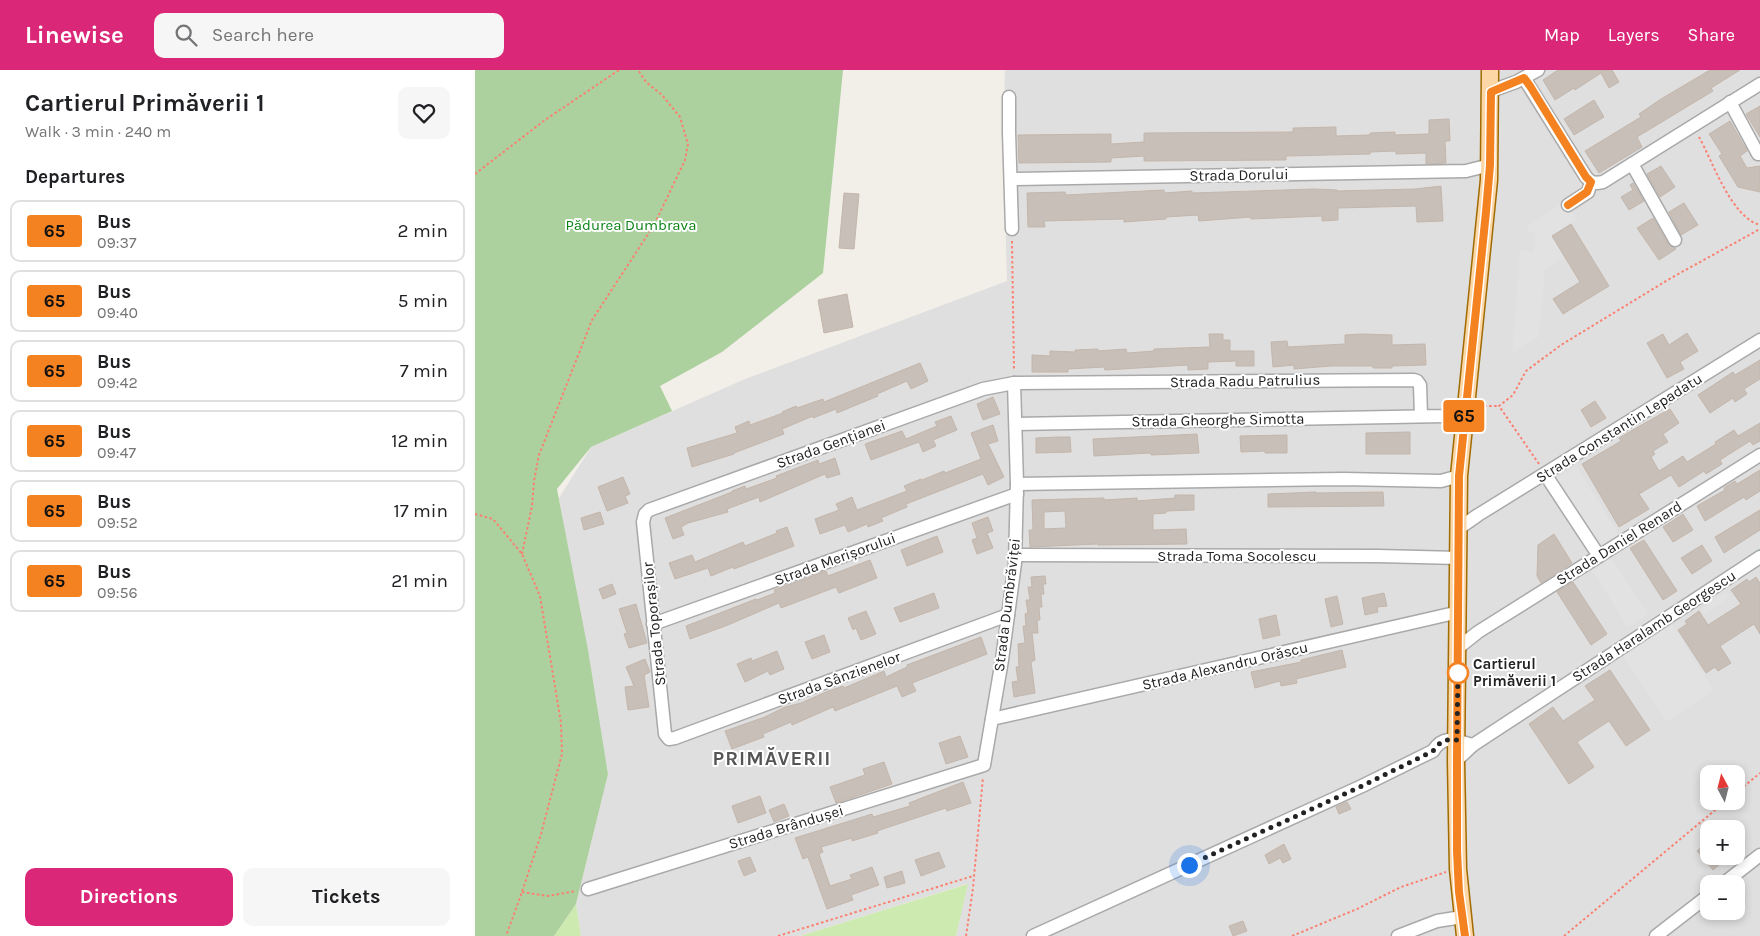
<!DOCTYPE html>
<html lang="en">
<head>
<meta charset="utf-8">
<style>
  :root { --surface:#fff; --page:#f6f6f6; --text:#202124; --muted:#757577; --line:#e0e0e0; --accent:#db2777 }
  body { margin:0; font-family:Karla,sans-serif; background:var(--page); color:var(--text); height:100vh; display:flex; flex-direction:column; font-size:19px; white-space:nowrap }
  * { box-sizing:border-box; margin:0 }
  p { font-size:16px; color:var(--muted) }
  .icon { flex:none; width:28px; height:28px; fill:none; stroke:currentColor; stroke-width:2; stroke-linecap:round; stroke-linejoin:round }
  .map { position:relative; flex:1; overflow:hidden }
  .details { display:flex; flex-direction:column; background:var(--surface); width:475px }
  .details>* { flex:none }
  .badge { padding:0 10px; border-radius:4px; font-size:18px; line-height:32px }
  .needle { width:32px; rotate:353deg }
  .controls { position:absolute; left:1225px; top:695px; display:grid; gap:10px }
  .controls a { display:grid; place-items:center; width:45px; height:45px; border-radius:10px; background:var(--surface); box-shadow:0 2px 8px #0003; font-size:25px }
  .you { position:absolute; width:25px; height:25px; margin:-12px; border:4px solid #fff; border-radius:50%; background:#1a73e8; box-shadow:0 0 0 8px #1a73e833 }
  .map>.badge { position:absolute; translate:-50% -50%; box-shadow:0 0 0 2px #fff }
  h2 { padding:0 25px; font-size:19px; line-height:45px }
  .round { display:grid; place-items:center; flex:none; width:52px; height:52px; border-radius:10px; background:var(--page) }
  .head { display:flex; align-items:center; justify-content:space-between; height:85px; padding:0 25px }
  h1 { font-size:24px; font-weight:700; line-height:38px }
  .primary-button { display:flex; gap:10px; margin-top:auto; padding:10px 25px }
  .primary-button a { flex:1; height:58px; border-radius:10px; background:var(--accent); color:#fff; font-size:20px; font-weight:700; line-height:58px; text-align:center }
  .primary-button a+a { background:var(--page); color:var(--text) }
  ul { padding:0; list-style:none }
  li { display:flex; align-items:center; gap:15px; height:62px; margin:0 10px 8px; padding:0 15px; border:2px solid var(--line); border-radius:10px }
  li div { flex:1 }
  li b { display:block; font-size:19px }
  li em { font-style:normal }
  li .badge { min-width:55px; font-weight:700; text-align:center }
  header { display:flex; align-items:center; gap:30px; box-sizing:border-box; height:70px; padding:0 25px; background:var(--accent); color:#fff }
  header strong { font-size:24px }
  nav { display:flex; gap:28px; margin-inline-start:auto; font-size:18px }
  .search { width:350px; height:45px; background:var(--page); display:flex; align-items:center; gap:12px; box-sizing:border-box; padding:0 18px; border-radius:10px; color:var(--muted); font-size:19px }
  main { display:flex; flex:1; min-height:0 }
  .map>svg:first-child { display:block }
  .residential { fill:#e0dfdf; fill-rule:evenodd }
  .grass { fill:#cdebb0 }
  .forest { fill:#add19e }
  .parking { fill:#e2e2e2 }
  .lines { fill:none; stroke-linecap:round; stroke-linejoin:round }
  .stream { stroke:#aad3df; stroke-width:3 }
  .building { fill:#c7bfb8; stroke:#c4b6ab; fill-rule:evenodd }
  .minor-casing { stroke:#a9a9a9; stroke-width:15 }
  .major-casing { stroke:#a06b00; stroke-width:19 }
  .path { stroke:#fa8072; stroke-width:2; stroke-dasharray:2.5 2.5; stroke-linecap:butt }
  .minor { stroke:#fff; stroke-width:12 }
  .major { stroke:#fcd6a4; stroke-width:16 }
  .line-casing { stroke:#fff; stroke-width:11 }
  .line { stroke:#f58220; stroke-width:8 }
  .walk { stroke:#222; stroke-width:5; stroke-dasharray:0 9 }
  .stop-dot { fill:#fff; stroke:#f58220; stroke-width:2.5 }
  .labels { text-anchor:middle; dominant-baseline:central; stroke-width:4; stroke-linejoin:round; paint-order:stroke }
  .street-label { font-size:15px; fill:#222; stroke:#fff }
  .park-label { font-size:15px; fill:#0c8416; stroke:#fff }
  .stop-label { font-size:15px; font-weight:bold; fill:#222; stroke:#fff; text-anchor:start }
  .district-label { font-size:20px; font-weight:bold; letter-spacing:1px; fill:#555; stroke:#fff }
</style>
</head>
<body>
<header>
<strong>Linewise</strong>
<div class="search"><svg class="icon" aria-label="search" viewBox="0 0 24 24"><circle cx="10" cy="10" r="6"/><path d="M15 15l6 6"/></svg>Search here</div>
<nav><a>Map</a><a>Layers</a><a>Share</a></nav>
</header>
<main>
<section class="details">
<div class="head"><div><h1>Cartierul Primăverii 1</h1><p>Walk · 3 min · 240 m</p></div><a class="round"><svg class="icon" aria-label="heart" viewBox="0 0 24 24"><path d="M12 20l-8-8c-3-5 5-10 8-4 3-6 11-1 8 4z"/></svg></a></div>
<h2>Departures</h2>
<ul>
<li><span class="badge" style="background:#f58220;color:#111">65</span><div><b>Bus</b><p>09:37</p></div><em>2 min</em></li>
<li><span class="badge" style="background:#f58220;color:#111">65</span><div><b>Bus</b><p>09:40</p></div><em>5 min</em></li>
<li><span class="badge" style="background:#f58220;color:#111">65</span><div><b>Bus</b><p>09:42</p></div><em>7 min</em></li>
<li><span class="badge" style="background:#f58220;color:#111">65</span><div><b>Bus</b><p>09:47</p></div><em>12 min</em></li>
<li><span class="badge" style="background:#f58220;color:#111">65</span><div><b>Bus</b><p>09:52</p></div><em>17 min</em></li>
<li><span class="badge" style="background:#f58220;color:#111">65</span><div><b>Bus</b><p>09:56</p></div><em>21 min</em></li>
</ul>
<div class="primary-button"><a>Directions</a><a>Tickets</a></div>
</section>
<div class="map">
<svg width="1285" height="866" viewBox="0 0 1285 866">
  <rect width="100%" height="100%" fill="#f2efe9"/>
  <!-- residential -->
  <path class="residential" d="M530,0H1285V866H481L492,814L325,866H106L101,834L133,703L84,428L116,377L270,309L532,211L528,70ZM1234,704H1261V731H1234ZM1234,759H1261V786H1234ZM1234,814H1261V841H1234Z"/>
  <!-- grass -->
  <g class="grass">
    <path d="M493,814L481,866H325Z"/>
    <path d="M101,834L106,866H79Z"/>
  </g>
  <!-- forest -->
  <path class="forest" d="M0,0H368L348,203L247,282L185,316L197,341L116,377L82,419L113,580L133,704L101,834L79,866H0Z"/>
  <!-- parking -->
  <g class="parking">
    <path d="M1091,131L1102,150L1077,166L1090,187L1070,199L1064,267L1037,283L1045,181H1059L1060,163L1052,162L1053,155Z"/>
    <path d="M1101,396L1145,466L1124,479L1080,409Z"/>
    <path d="M1137,488L1173,544L1153,557L1117,501Z"/>
    <path d="M1251,521L1255,527L1230,544L1226,539Z"/>
    <path d="M1196,553L1239,621L1191,652L1147,584Z"/>
  </g>
  <g class="lines">
    <!-- stream -->
    <path class="stream" d="M1279,484L1285,480"/>
  </g>
  <!-- building -->
  <g class="building">
    <path d="M1083,0H1137L1144,12L1134,18L1126,3L1100,20L1099,18L1080,30L1068,10Z"/>
    <path d="M1235,0H1265L1236,18L1238,21L1162,67L1167,77L1124,103L1110,81L1166,47L1164,44L1186,29Z"/>
    <path d="M1119,30L1129,47L1099,65L1089,49Z"/>
    <path d="M1285,36V67L1271,44Z"/>
    <path d="M974,49L975,71H970L971,93L951,94V83L921,84V81L895,82V84L811,86V90L669,91V86L636,88V92L544,93L543,65L636,64V74L669,72V63L818,62V58L861,57V66L895,65V63L920,62V65L954,64V50Z"/>
    <path d="M1255,51L1272,81L1265,86L1272,98L1285,96V122L1263,117L1244,86L1247,84L1234,64Z"/>
    <path d="M1186,96L1200,117L1185,127L1172,104Z"/>
    <path d="M1158,113L1169,131L1154,140L1146,127L1158,120L1155,115Z"/>
    <path d="M966,116L968,151L942,152L941,136L863,138V150L847,151V146L776,149V147L724,151L723,145L691,147V149L649,152V149L569,151L570,157H553L552,123L590,122L591,125L689,120V123L717,121V123L839,119L862,120V121L940,119Z"/>
    <path d="M369,123L384,124L379,179L364,178Z"/>
    <path d="M1209,133L1223,155L1206,165L1194,142Z"/>
    <path d="M1178,148L1193,174L1201,179L1184,190L1162,158Z"/>
    <path d="M1096,154L1134,216L1088,244L1078,229L1105,212L1077,166Z"/>
    <path d="M372,224L378,257L349,263L343,230Z"/>
    <path d="M1212,263L1223,281L1205,292L1209,299L1192,308L1172,273L1188,264L1194,275Z"/>
    <path d="M734,264H748V270H755V281H779V296H761V291L733,292V299L713,300V295L630,300L629,297L593,299V302H557V285L575,286V281L600,282V280L623,279V281L651,279L652,283L679,281V279L735,277Z"/>
    <path d="M887,264L917,265V275L950,274L951,295L917,296V298H898V296H856L819,299V295L798,297L796,272L812,271L813,277L870,274V265Z"/>
    <path d="M1285,290V309L1269,319L1272,324L1260,332L1258,328L1235,343L1223,325L1258,302L1260,305Z"/>
    <path d="M445,293L453,311L436,319L432,311L402,324L403,326L362,343L361,339L338,348V346L307,359L309,364L259,383V384L217,397L212,378L262,363L260,357L274,351L275,355L308,343L307,342L321,336L322,338L348,329L349,332Z"/>
    <path d="M518,327L525,344L508,350L502,334Z"/>
    <path d="M1120,331L1131,348L1116,357L1106,340Z"/>
    <path d="M1195,339L1204,353L1188,364L1193,372L1178,381L1180,384L1176,387L1184,401L1208,386L1212,392L1241,374L1240,372L1259,360L1263,366L1285,353V371L1278,375L1275,371L1245,390L1247,394L1231,404L1229,401L1204,417L1196,405L1164,424L1174,439L1144,457L1107,394L1146,371L1144,368L1163,357Z"/>
    <path d="M476,346L482,360L458,370L461,376L448,382L444,372L396,390L390,374L427,361L431,369L462,356L460,352Z"/>
    <path d="M518,355L523,371L513,374L529,407L513,415L508,404L431,434L432,437L406,448L408,451L393,457L392,454L373,462L370,455L345,464L340,449L364,440L361,434L377,427L382,440L432,421L429,416L446,409L447,410L469,401L470,403L506,389L496,363Z"/>
    <path d="M935,362V384H891V363Z"/>
    <path d="M722,364L724,383L676,385V383L619,386L618,369Z"/>
    <path d="M812,365V383H790V381L766,382L765,366Z"/>
    <path d="M584,367H595L596,382L561,383V368Z"/>
    <path d="M360,388L365,404L352,408L350,404L285,432L284,427L252,439L253,442L213,453L206,457L209,465L198,469L190,448L257,422V421L270,416L271,419L302,408L301,406L343,390L344,394Z"/>
    <path d="M1285,400V421L1271,430L1269,427L1230,451L1222,436L1250,420L1249,418L1260,411L1262,414Z"/>
    <path d="M148,407L155,424L150,426L153,433L132,441L123,417Z"/>
    <path d="M841,422V423L908,422L909,436L793,437V424Z"/>
    <path d="M700,425H719V440L691,441V443L678,444V460L711,459L712,474L623,475V474L555,477L554,460H558L557,430L629,428V430L662,428V431L700,428ZM590,441L591,458L569,459V442Z"/>
    <path d="M1285,440V460L1249,483L1240,467Z"/>
    <path d="M125,442L129,454L109,460L106,448Z"/>
    <path d="M1208,444L1218,460L1198,472L1188,457Z"/>
    <path d="M513,447L518,461L512,463L518,478L502,484L497,470L502,468L497,453Z"/>
    <path d="M312,457L319,476L259,499L258,497L236,506L233,498L200,509L194,493L217,485L220,492L268,472L270,476L302,463L301,461Z"/>
    <path d="M1079,464L1097,493L1066,513L1062,506L1063,475Z"/>
    <path d="M462,466L468,482L432,496L426,480Z"/>
    <path d="M1169,470L1202,521L1188,530L1155,478Z"/>
    <path d="M1227,475L1237,491L1217,504L1206,488Z"/>
    <path d="M395,490L402,508L364,523L361,517L306,538L304,533L253,555L215,569L211,556L281,529L282,530L300,523L299,520L351,501L353,506Z"/>
    <path d="M570,506L571,514H568L569,524H566L567,537H564L565,550H562L563,563H557L560,590L556,592L560,623L539,627L537,612L543,611L541,597H544L543,574L550,573L548,556H551L550,544L553,543L551,530H555L553,517H557L556,507Z"/>
    <path d="M1281,507L1285,513V564L1279,554L1245,576L1256,593L1243,601L1240,597L1231,603L1203,560L1212,554L1210,551L1224,541L1233,555L1266,534L1256,520L1272,509L1274,512Z"/>
    <path d="M1098,512L1132,564L1116,575L1082,522Z"/>
    <path d="M137,514L141,524L128,529L124,519Z"/>
    <path d="M459,523L464,538L425,552L419,538Z"/>
    <path d="M909,523L912,536L902,537L903,542L890,545L887,528Z"/>
    <path d="M862,526L868,554L856,557L850,529Z"/>
    <path d="M161,534L172,573L154,578L149,564L152,563L144,539Z"/>
    <path d="M391,541L401,564L386,570L381,558L378,560L373,548Z"/>
    <path d="M801,545L805,565L788,569L784,549Z"/>
    <path d="M349,565L355,582L337,589L330,572Z"/>
    <path d="M506,567L512,584L437,613L441,621L427,627L422,616L360,641L358,637L317,655L316,652L288,664L289,667L257,679L250,661L290,647L310,637L326,633L351,622L368,616L369,618L409,601L411,607L432,597V595Z"/>
    <path d="M867,580L871,597L821,609L822,613L806,616L805,611L780,618L776,602L826,592V590Z"/>
    <path d="M302,581L309,599L295,605L293,601L270,612L262,594L276,588L277,591Z"/>
    <path d="M170,589L175,602L169,605L174,637L153,640L150,617L159,616L151,597Z"/>
    <path d="M1135,600L1175,660L1151,676L1134,651L1102,672L1119,697L1094,714L1054,654L1078,637L1088,651L1120,630L1110,616Z"/>
    <path d="M485,666L493,687L471,694L464,673Z"/>
    <path d="M409,692L417,714L361,733L355,717L390,705L388,699Z"/>
    <path d="M488,712L496,733L472,741L471,738L402,761L403,763L377,771V768L346,777L348,782L344,784L355,816L377,809L375,805L397,797L404,815L376,825L378,830L352,839L333,787L328,789L320,768L397,744L398,747L435,736L434,733Z"/>
    <path d="M285,726L291,743L263,753L257,736Z"/>
    <path d="M872,732L876,739L864,744L861,737Z"/>
    <path d="M309,734L314,746L299,752L294,740Z"/>
    <path d="M1234,771V786H1254L1238,800L1222,781Z"/>
    <path d="M809,774L816,789L808,793L805,788L794,794L790,785Z"/>
    <path d="M464,782L470,797L446,806L440,790Z"/>
    <path d="M275,787L281,801L269,806L263,791Z"/>
    <path d="M427,801L430,813L412,818L409,807Z"/>
    <path d="M768,851L772,861L758,866L754,856Z"/>
  </g>
  <g class="lines">
    <!-- minor casing -->
    <g class="minor-casing">
      <g id="minor">
        <path d="M1049,8L1111,107L1116,112"/>
        <path d="M1016,21L1041,12L1063,0"/>
        <path d="M534,27V62L537,159"/>
        <path d="M1255,32L1283,84"/>
        <path d="M1157,94L1200,170"/>
        <path d="M536,109L991,101L1015,95"/>
        <path d="M1116,112L1122,113L1128,112L1285,14"/>
        <path d="M1093,135L1113,122L1116,112"/>
        <path d="M541,354L970,346L990,342"/>
        <path d="M1070,404L1124,486"/>
        <path d="M542,414L868,409L966,411L984,406"/>
        <path d="M983,459L1003,445L1285,270"/>
        <path d="M540,485L903,486L984,488"/>
        <path d="M533,545L200,668L194,669L190,664L168,452L170,444L174,440L508,319L539,313L939,310L942,311L945,315L946,346"/>
        <path d="M178,554L542,424"/>
        <path d="M983,578L1003,562L1285,385"/>
        <path d="M517,649L984,542"/>
        <path d="M981,691L998,675L1285,487"/>
        <path d="M1248,814L1285,785"/>
        <path d="M113,819L509,695L527,590L540,493L542,414L539,313"/>
        <path d="M558,866L887,716L958,681C969,663 982,671 998,675"/>
        <path d="M923,866L962,851L987,847"/>
        <path d="M1181,866L1234,825"/>
      </g>
    </g>
    <!-- major casing -->
    <g class="major-casing">
      <path id="major" d="M990,866L983,799L981,691L984,406L1014,110L1015,0"/>
    </g>
    <!-- path -->
    <g class="path">
      <path d="M1224,67C1238,92 1256,147 1285,155"/>
      <path d="M0,104L70,50L144,0"/>
      <path d="M537,171L539,301"/>
      <path d="M1005,333L1010,336H1024"/>
      <path d="M1064,394L1024,336L1038,325L1051,301L1086,275L1196,208L1285,159"/>
      <path d="M0,444L18,449L47,484L65,526L86,653L87,684L66,764L47,822L31,866"/>
      <path d="M47,484L57,436L59,411L64,385L117,250L179,155L210,90L213,74L205,47L187,25L171,12L163,0"/>
      <path d="M1261,723L1285,703"/>
      <path d="M47,822L73,826L101,821"/>
      <path d="M303,866L498,806"/>
      <path d="M491,866L498,818L508,707"/>
      <path d="M817,866L882,839L926,817L971,802"/>
      <path d="M1089,866L1251,731"/>
    </g>
    <!-- minor -->
    <use href="#minor" class="minor"/>
    <!-- major -->
    <use href="#major" class="major"/>
  </g>
  <g class="lines">
    <!-- line casing -->
    <g class="line-casing">
      <path id="line" d="M990,866L984,822L982,781V690L984,406L1011,142L1015,95L1016,22L1049,8L1055,16L1111,107L1116,112L1112,122L1093,135"/>
    </g>
    <!-- line -->
    <use href="#line" class="line"/>
    <!-- walk -->
    <path class="walk" d="M714,795L887,716L958,681C965,671 970,669 982,670L983,597V603"/>
  </g>
  <!-- markers -->
  <circle class="stop-dot" cx="983" cy="603" r="10"/>
  <g class="labels">
    <!-- street labels -->
    <g class="street-label">
      <text transform="translate(764 105) rotate(-1)">Strada Dorului</text>
      <text transform="translate(770 311) rotate(-1)">Strada Radu Patrulius</text>
      <text transform="translate(743 350) rotate(-1)">Strada Gheorghe Simotta</text>
      <text transform="translate(1144 358) rotate(-32)">Strada Constantin Lepadatu</text>
      <text transform="translate(356 374) rotate(-20)">Strada Gențianei</text>
      <text transform="translate(1144 473) rotate(-32)">Strada Daniel Renard</text>
      <text x="762" y="486">Strada Toma Socolescu</text>
      <text transform="translate(360 489) rotate(-20)">Strada Merișorului</text>
      <text transform="translate(532 535) rotate(-83)">Strada Dumbrăviței</text>
      <text transform="translate(179 554) rotate(-96)">Strada Toporașilor</text>
      <text transform="translate(1179 556) rotate(-33)">Strada Haralamb Georgescu</text>
      <text transform="translate(750 596) rotate(-13)">Strada Alexandru Orăscu</text>
      <text transform="translate(364 608) rotate(-20)">Strada Sânzienelor</text>
      <text transform="translate(311 757) rotate(-17)">Strada Brândușei</text>
    </g>
    <!-- park labels -->
    <g class="park-label">
      <text x="156" y="155">Pădurea Dumbrava</text>
    </g>
    <!-- stop labels -->
    <g class="stop-label">
      <text x="998" y="594">Cartierul<tspan x="998" dy="17">Primăverii 1</tspan></text>
    </g>
    <!-- district labels -->
    <g class="district-label">
      <text x="297" y="688">PRIMĂVERII</text>
    </g>
  </g>
</svg>
<div class="controls">
<a><svg class="needle" viewBox="-14 -14 28 28"><path d="M0-13l5 13h-10z" fill="#e53935"/><path d="M0 13l5-13h-10z" fill="#757577"/></svg></a>
<a>+</a>
<a>−</a>
</div>
<div class="you" style="left:714px;top:795px"></div>
<b class="badge" style="left:989px;top:346px;background:#f58220;color:#111">65</b>
</div>
</main>
</body>
</html>
